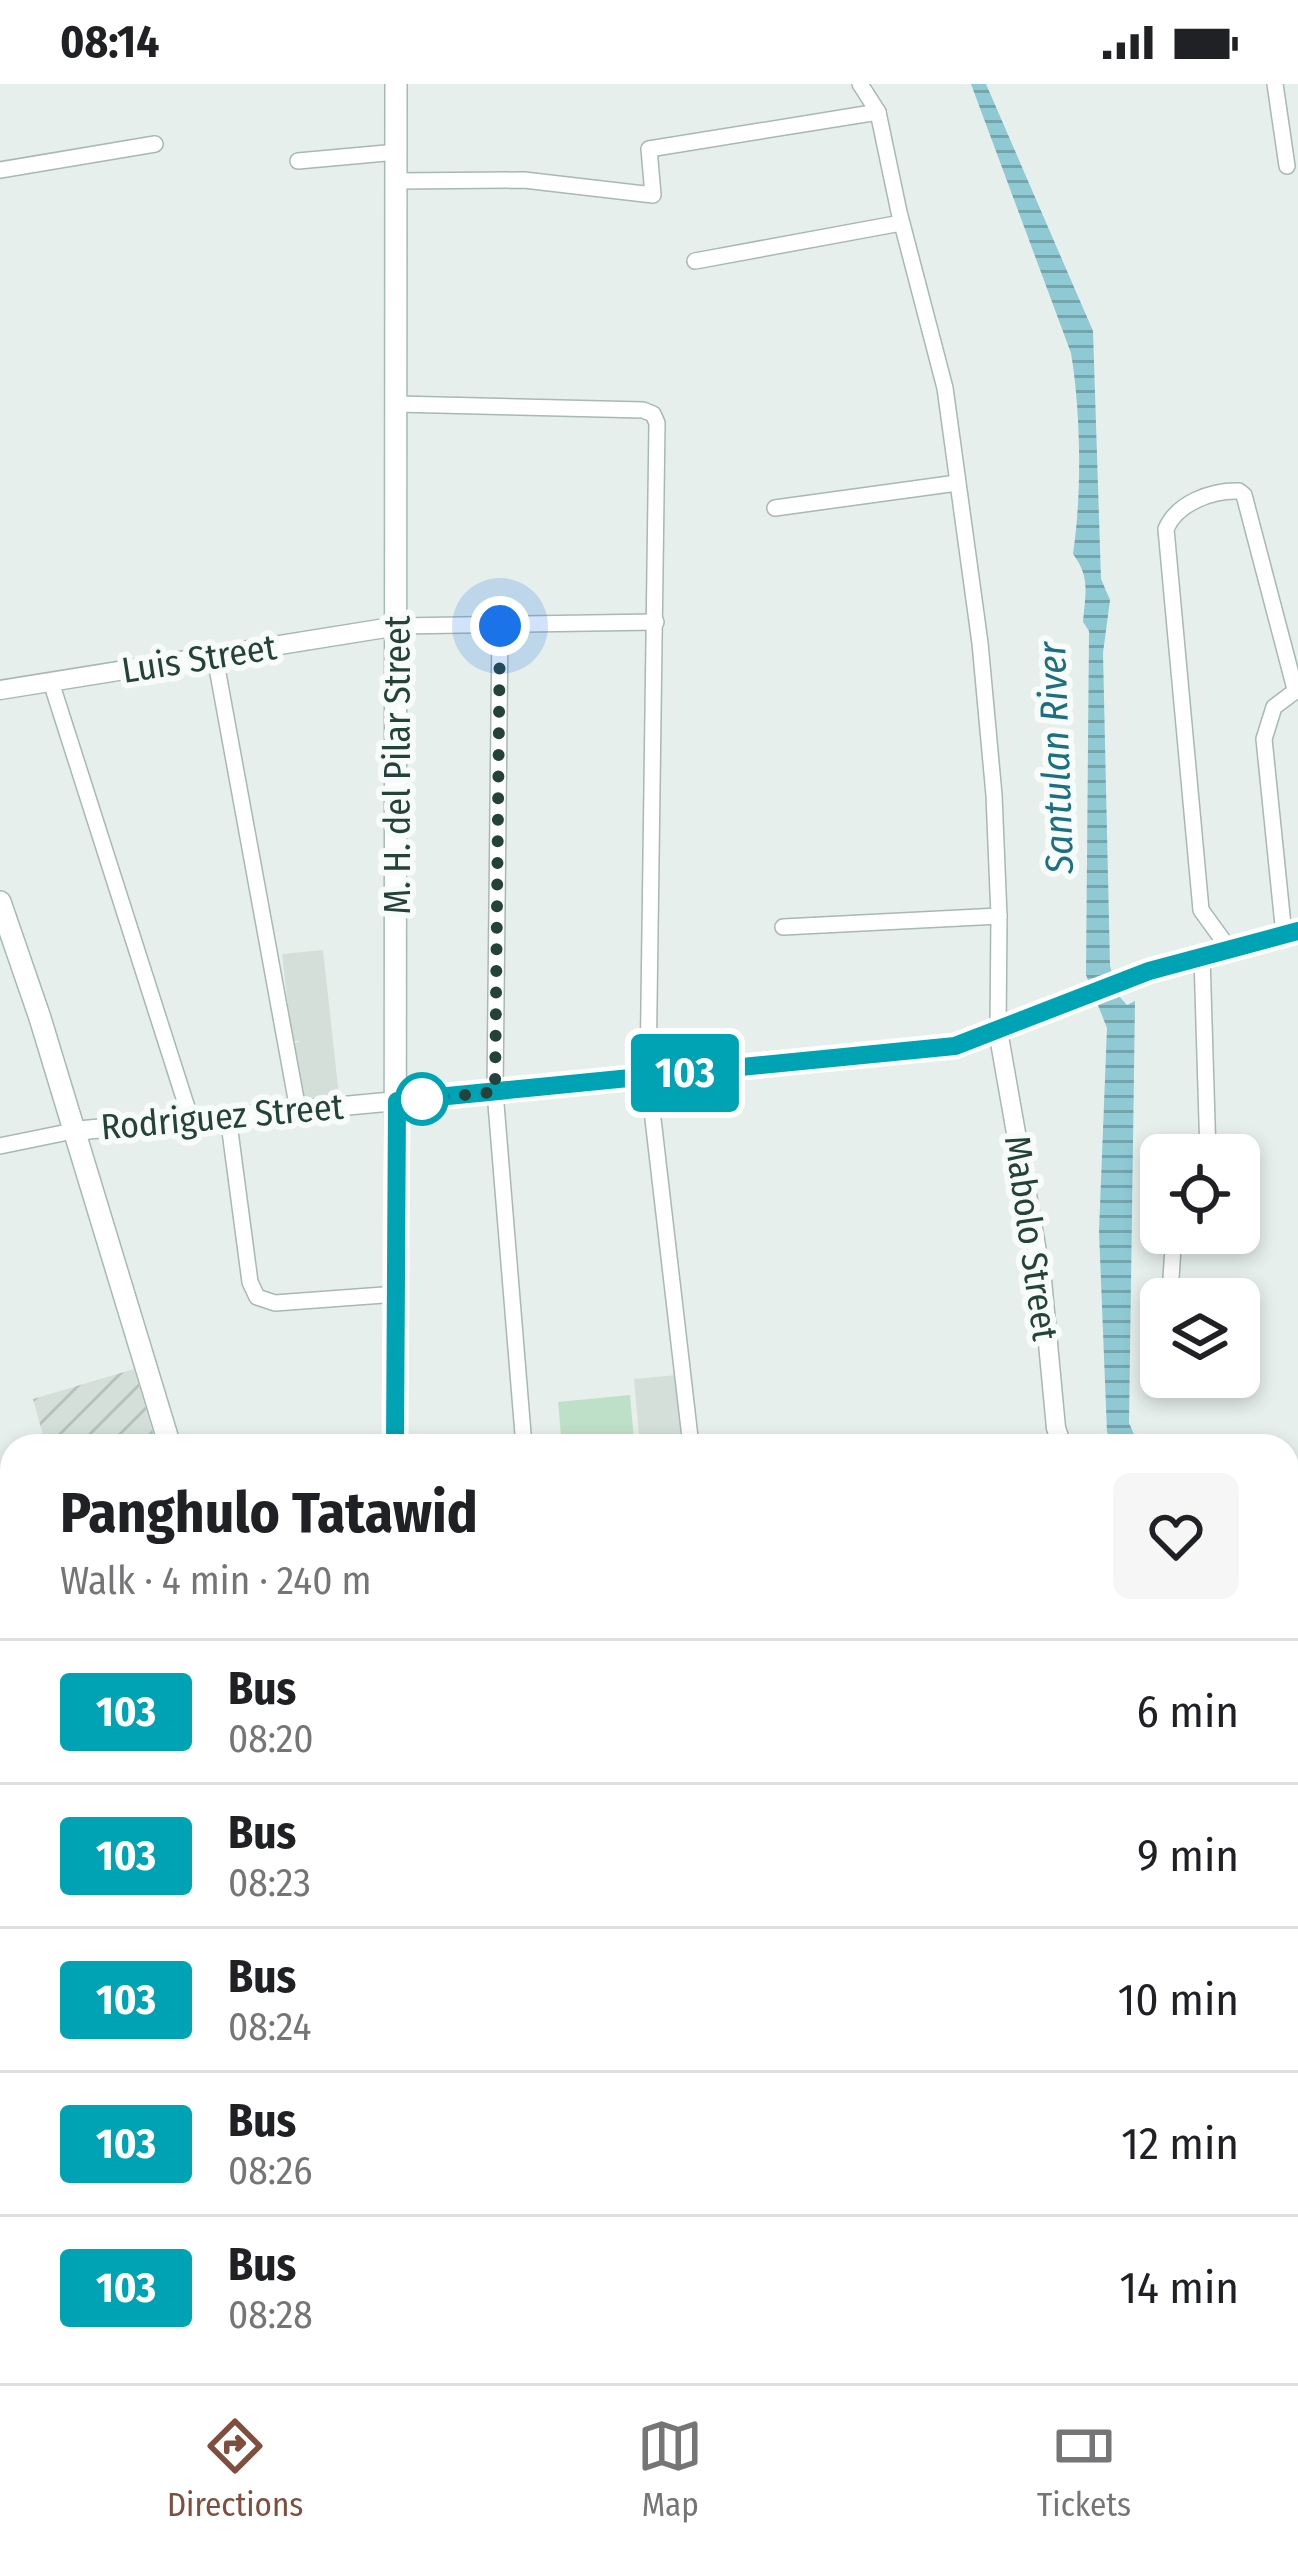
<!DOCTYPE html>
<html lang="en">
<head>
<meta charset="utf-8">
<style>
  :root { --surface:#fff; --page:#f6f6f6; --text:#202124; --muted:#757577; --line:#e0e0e0; --accent:#7f4e3f }
  body { margin:0; font-family:"Fira Sans Condensed",sans-serif; background:var(--page); color:var(--text); height:100vh; display:flex; flex-direction:column; font-size:45px; white-space:nowrap }
  * { box-sizing:border-box; margin:0 }
  p { font-size:39px; color:var(--muted) }
  .icon { flex:none; width:66px; height:66px; fill:none; stroke:currentColor; stroke-width:2; stroke-linecap:round; stroke-linejoin:round }
  .map { position:relative; flex:1; overflow:hidden }
  .drawer { position:absolute; left:0px; top:1350px; width:1299px; height:951px; display:flex; flex-direction:column; background:var(--surface); border-radius:36px 36px 0 0; box-shadow:0 6px 18px #0003 }
  .drawer>* { flex:none }
  .badge { padding:0 24px; border-radius:9px; font-size:42px; line-height:78px }
  .buttons { position:absolute; left:1140px; top:1050px; display:grid; gap:24px }
  .buttons a { display:grid; place-items:center; width:120px; height:120px; border-radius:18px; background:var(--surface); box-shadow:0 6px 18px #0003; font-size:60px }
  .you { position:absolute; width:60px; height:60px; margin:-30px; border:9px solid #fff; border-radius:50%; background:#1a73e8; box-shadow:0 0 0 18px #1a73e833 }
  .map>.badge { position:absolute; translate:-50% -50%; box-shadow:0 0 0 6px #fff }
  .round { display:grid; place-items:center; flex:none; width:126px; height:126px; border-radius:18px; background:var(--page) }
  .headline { display:flex; align-items:center; justify-content:space-between; height:204px; padding:0 60px }
  h1 { font-size:57px; font-weight:700; line-height:90px }
  ul { padding:0; list-style:none }
  li { display:flex; align-items:center; gap:36px; height:144px; padding:0 60px; border-top:3px solid var(--line) }
  li div { flex:1 }
  li b { display:block; font-size:45px }
  li em { font-style:normal }
  li .badge { min-width:132px; font-weight:700; text-align:center }
  .status { display:flex; justify-content:space-between; align-items:center; height:84px; padding:0 60px; background:var(--surface); direction:ltr }
  .status svg { height:33px; fill:currentColor }
  .dock { display:flex; justify-content:space-around; align-items:center; height:168px; border-top:3px solid var(--line); background:var(--surface); font-size:33px; color:var(--muted) }
  .dock a { display:grid; justify-items:center; gap:6px }
  .dock .selected { color:var(--accent) }
  .map>svg:first-child { display:block }
  .built { fill:#d4dfda }
  .industrial { fill:url(#industrial-furrows) }
  .garden { fill:#bfe0c8 }
  .water { fill:url(#water-rules) }
  .lines { fill:none; stroke-linecap:round; stroke-linejoin:round }
  .minor-casing { stroke:#a8b8b2; stroke-width:18 }
  .tertiary-casing { stroke:#a8b8b2; stroke-width:21 }
  .secondary-casing { stroke:#a4bbb3; stroke-width:24 }
  .minor { stroke:#fff; stroke-width:15 }
  .tertiary { stroke:#fff; stroke-width:18 }
  .secondary { stroke:#fff; stroke-width:21 }
  .line-casing { stroke:#fff; stroke-width:27 }
  .line { stroke:#00a3b4; stroke-width:18 }
  .walk { stroke:#24423a; stroke-width:12; stroke-dasharray:0 21.6 }
  .stop-dot { fill:#fff; stroke:#00a3b4; stroke-width:6 }
  .labels { text-anchor:middle; dominant-baseline:central; stroke-width:12; stroke-linejoin:round; paint-order:stroke }
  .street-label { font-size:36px; fill:#24423a; stroke:#f7fbf9 }
  .water-label { font-size:39px; font-style:italic; fill:#1c6f80; stroke:#f7fbf9 }
</style>
</head>
<body>
<div class="status"><b>08:14</b><svg viewBox="0 0 49 12"><path d="M0 12V9h3v3zM5 12V6h3v6zM10 12V3h3v9zM15 12V0h3v12zM26 1h20v11H26zM47 4h2v5h-2z"/></svg></div>
<div class="map">
<svg width="1298" height="2299" viewBox="0 0 1298 2299">
  <defs>
    <pattern id="industrial-furrows" width="10" height="10" patternUnits="userSpaceOnUse" patternTransform="scale(3)"><rect width="10" height="10" fill="#d4dfda"/><path d="M-1 1l2-2M0 10L10 0M9 11l2-2" fill="none" stroke="#b6c1bc"/></pattern>
    <pattern id="water-rules" width="6" height="5" patternUnits="userSpaceOnUse" patternTransform="scale(3)"><rect width="6" height="5" fill="#8ec9d4"/><path d="M0 2.5h6" fill="none" stroke="#74a5ad"/></pattern>
  </defs>
  <rect width="100%" height="100%" fill="#e6efeb"/>
  <!-- built -->
  <g class="built">
    <path d="M323,866L339,1012L302,1017L294,959L301,957H292L282,870Z"/>
    <path d="M677,1291L683,1362H640L634,1295Z"/>
  </g>
  <!-- industrial -->
  <path class="industrial" d="M134,1285L157,1362H46L33,1315Z"/>
  <!-- garden -->
  <path class="garden" d="M630,1311L634,1357L562,1362L558,1318Z"/>
  <!-- water -->
  <g class="water">
    <path d="M971,0H986L1093,247L1101,495L1110,516L1103,569L1110,882L1118,911L1127,921L1135,917L1129,1339L1139,1362H1114L1107,1348L1099,1147L1107,944L1086,891L1089,547L1083,538C1085,511 1091,494 1073,470C1082,409 1081,329 1071,269Z"/>
    <path d="M12,1747V1988L0,1995V1751Z"/>
  </g>
  <g class="lines">
    <!-- minor casing -->
    <g class="minor-casing">
      <g id="minor">
        <path d="M860,0L878,28L899,128L945,304L980,559L994,711L999,832L998,947"/>
        <path d="M1275,0L1287,82"/>
        <path d="M298,77L397,68"/>
        <path d="M0,86L155,60"/>
        <path d="M397,97L524,96L653,111L649,65L878,28"/>
        <path d="M695,177L901,139"/>
        <path d="M397,320L643,326L653,330L657,339L648,992L691,1362"/>
        <path d="M775,424L957,399"/>
        <path d="M398,542L656,538"/>
        <path d="M500,542L495,1008L524,1362"/>
        <path d="M215,573L298,1026"/>
        <path d="M51,598L191,1036"/>
        <path d="M783,843L999,832"/>
        <path d="M1284,851L1264,655L1274,623L1298,605"/>
        <path d="M1230,866L1201,826L1166,445C1177,419 1212,406 1239,407L1244,411L1295,605"/>
        <path d="M1202,873L1208,1071"/>
        <path d="M228,1032L250,1198L257,1213L275,1219L397,1210"/>
        <path d="M0,1062L73,1047"/>
        <path d="M1170,1209L1174,1149"/>
        <path d="M1287,1540L1298,1538"/>
        <path d="M649,2299L650,2289"/>
      </g>
    </g>
    <!-- tertiary casing -->
    <g class="tertiary-casing">
      <g id="tertiary">
        <path d="M0,606L398,542"/>
        <path d="M998,947L1042,1196L1056,1344L1062,1362"/>
        <path d="M73,1047L397,1017"/>
        <path d="M1287,2051L1298,2085"/>
        <path d="M1287,2254L1298,2199"/>
        <path d="M1278,2299L1280,2289"/>
      </g>
    </g>
    <!-- secondary casing -->
    <g class="secondary-casing">
      <g id="secondary">
        <path d="M0,818L40,934L170,1362"/>
        <path d="M397,1017L955,962L1149,887L1298,846"/>
        <path d="M395,1362L396,0"/>
        <path d="M459,2289L461,2299"/>
      </g>
    </g>
    <!-- minor -->
    <use href="#minor" class="minor"/>
    <!-- tertiary -->
    <use href="#tertiary" class="tertiary"/>
    <!-- secondary -->
    <use href="#secondary" class="secondary"/>
  </g>
  <g class="lines">
    <!-- line casing -->
    <g class="line-casing">
      <path id="line" d="M395,1362L397,1017L955,962L1149,887L1298,847"/>
    </g>
    <!-- line -->
    <use href="#line" class="line"/>
    <!-- walk -->
    <path class="walk" d="M422,1015L495,1008L500,542"/>
  </g>
  <!-- markers -->
  <circle class="stop-dot" cx="422" cy="1015" r="24"/>
  <g class="labels">
    <!-- street labels -->
    <g class="street-label">
      <text transform="translate(199 575) rotate(-9)">Luis Street</text>
      <text transform="translate(398 681) rotate(-90)">M. H. del Pilar Street</text>
      <text transform="translate(222 1033) rotate(-5)">Rodriguez Street</text>
      <text transform="translate(1031 1154) rotate(82)">Mabolo Street</text>
    </g>
    <!-- water labels -->
    <g class="water-label">
      <text transform="translate(1056 674) rotate(-92)">Santulan River</text>
    </g>
  </g>
</svg>
<div class="buttons">
<a><svg class="icon" aria-label="locate" viewBox="0 0 24 24"><circle cx="12" cy="12" r="6"/><path d="M12 2v4M12 18v4M2 12h4M18 12h4"/></svg></a>
<a><svg class="icon" aria-label="layers" viewBox="0 0 24 24"><path d="M12 4l9 5-9 5-9-5zM3 14l9 5 9-5"/></svg></a>
</div>
<div class="you" style="left:500px;top:542px"></div>
<b class="badge" style="left:685px;top:989px;background:#00a3b4;color:#fff">103</b>
<section class="drawer">
<div class="headline"><div><h1>Panghulo Tatawid</h1><p>Walk · 4 min · 240 m</p></div><a class="round"><svg class="icon" aria-label="heart" viewBox="0 0 24 24"><path d="M12 20l-8-8c-3-5 5-10 8-4 3-6 11-1 8 4z"/></svg></a></div>
<ul>
<li><span class="badge" style="background:#00a3b4;color:#fff">103</span><div><b>Bus</b><p>08:20</p></div><em>6 min</em></li>
<li><span class="badge" style="background:#00a3b4;color:#fff">103</span><div><b>Bus</b><p>08:23</p></div><em>9 min</em></li>
<li><span class="badge" style="background:#00a3b4;color:#fff">103</span><div><b>Bus</b><p>08:24</p></div><em>10 min</em></li>
<li><span class="badge" style="background:#00a3b4;color:#fff">103</span><div><b>Bus</b><p>08:26</p></div><em>12 min</em></li>
<li><span class="badge" style="background:#00a3b4;color:#fff">103</span><div><b>Bus</b><p>08:28</p></div><em>14 min</em></li>
</ul>
</section>
</div>
<nav class="dock">
<a class="selected"><svg class="icon" aria-label="directions" viewBox="0 0 24 24"><path d="M12 3l9 9-9 9-9-9zM9 14v-3h6M13 9l2 2-2 2"/></svg>Directions</a>
<a><svg class="icon" aria-label="map" viewBox="0 0 24 24"><path d="M3 6l6-2 6 2 6-2v14l-6 2-6-2-6 2zM9 4v14M15 6v14"/></svg>Map</a>
<a><svg class="icon" aria-label="tickets" viewBox="0 0 24 24"><path d="M3 7h18v10H3zM15 7v10"/></svg>Tickets</a>
</nav>
</body>
</html>
